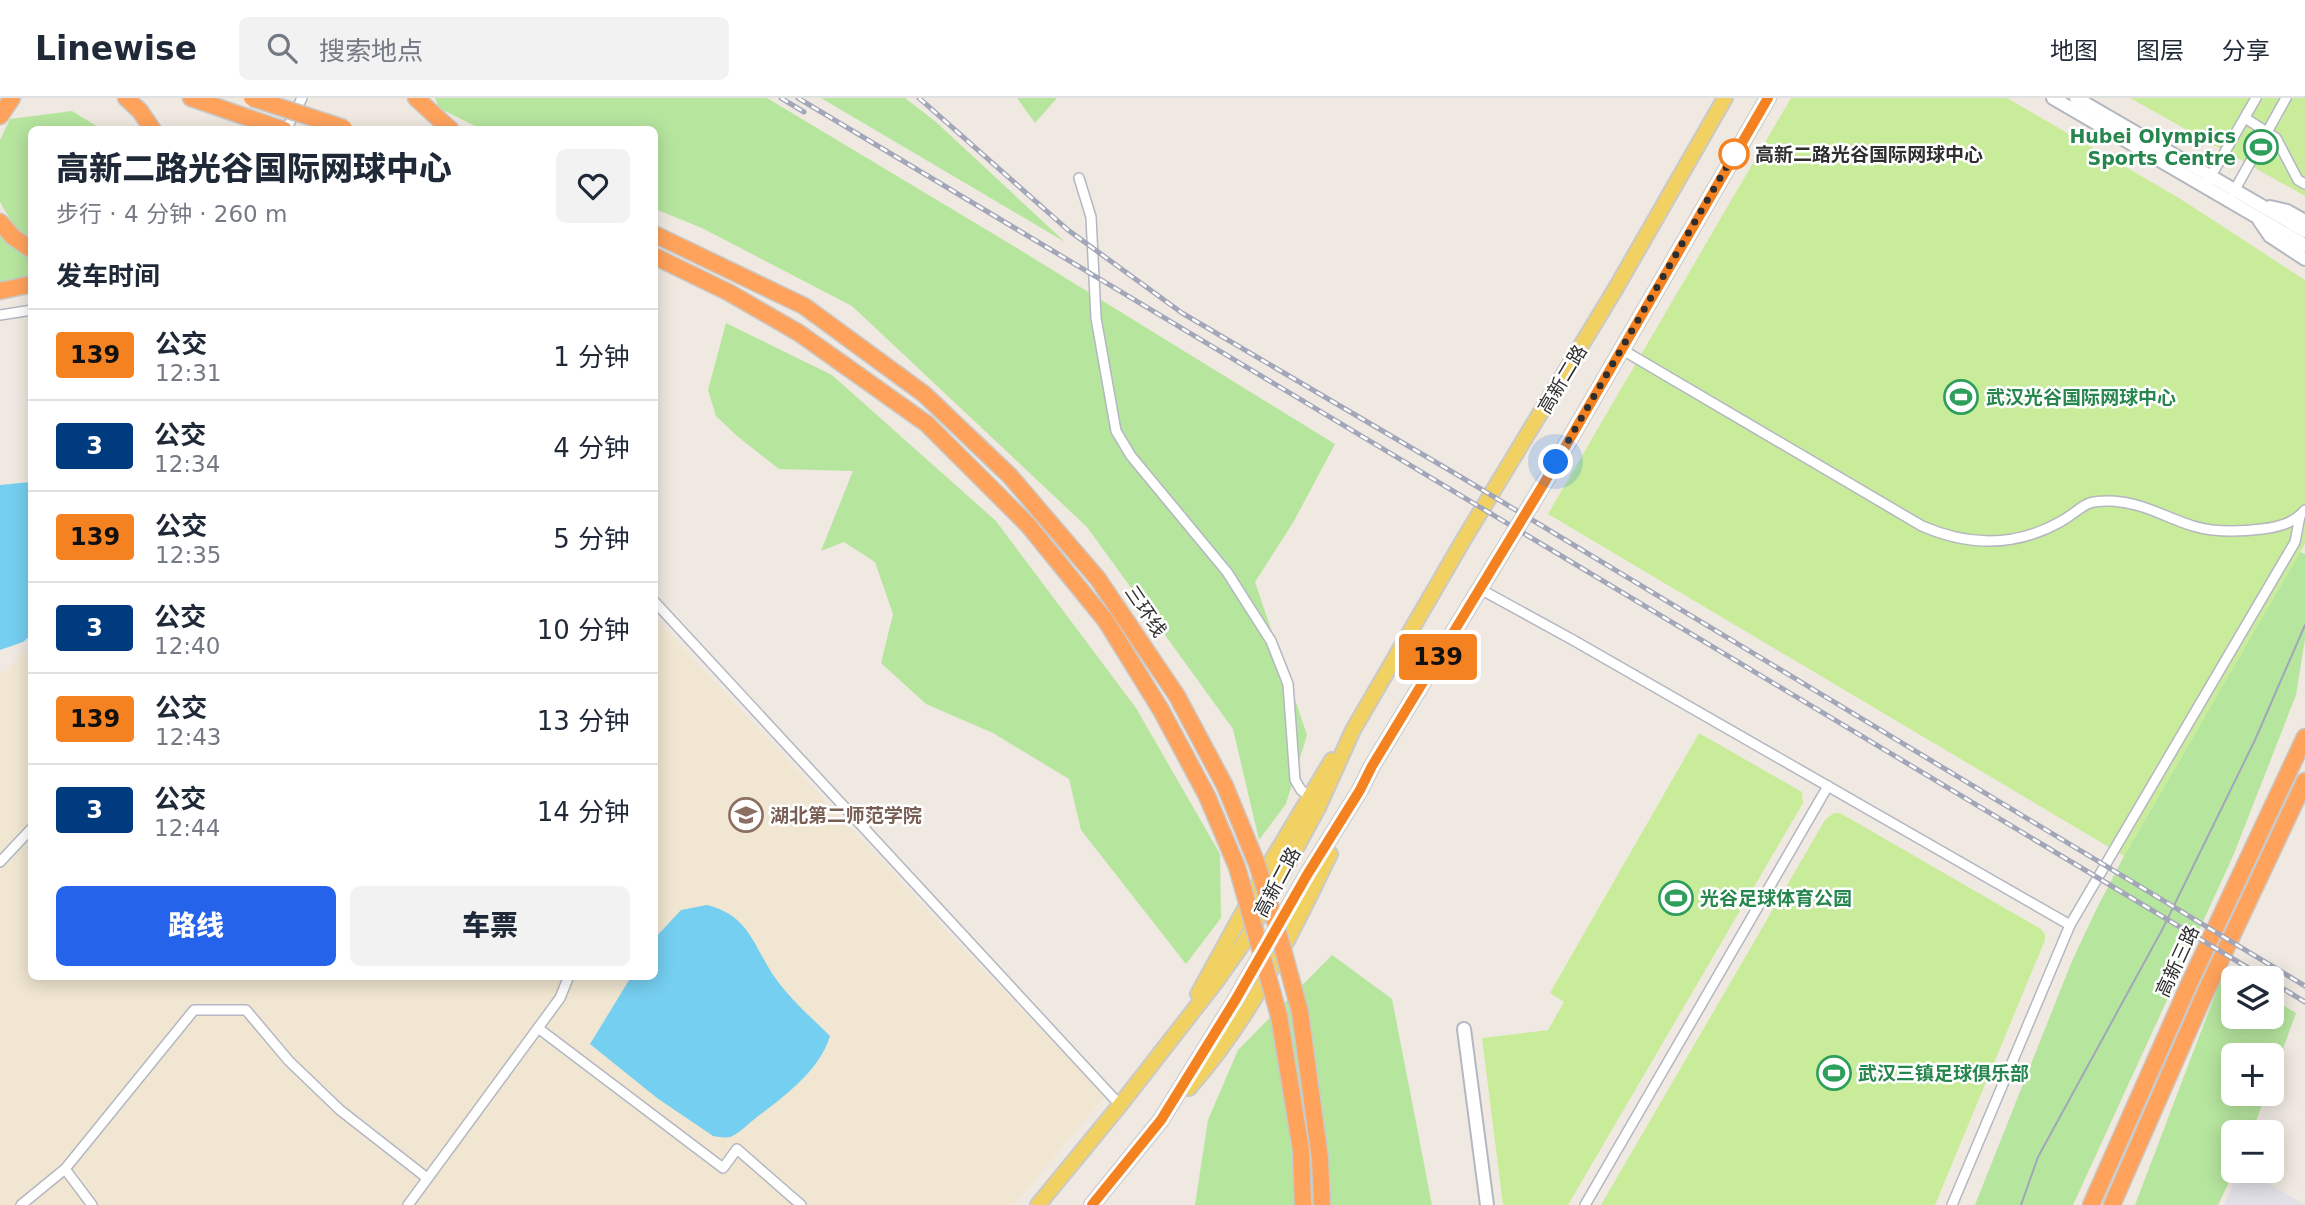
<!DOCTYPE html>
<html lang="zh">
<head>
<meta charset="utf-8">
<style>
  :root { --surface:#fff; --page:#f2f2f3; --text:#1f2937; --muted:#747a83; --line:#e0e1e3; --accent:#2563eb }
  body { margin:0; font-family:"DejaVu Sans","Noto Sans SC",sans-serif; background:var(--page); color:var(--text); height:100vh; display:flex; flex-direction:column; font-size:26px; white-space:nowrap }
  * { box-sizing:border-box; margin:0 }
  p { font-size:23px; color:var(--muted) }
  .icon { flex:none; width:38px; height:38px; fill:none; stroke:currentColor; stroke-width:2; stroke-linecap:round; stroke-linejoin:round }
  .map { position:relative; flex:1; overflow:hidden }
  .side { position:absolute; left:28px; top:28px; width:630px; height:854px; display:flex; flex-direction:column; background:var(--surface); border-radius:10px; box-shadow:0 4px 18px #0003 }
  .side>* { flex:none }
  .badge { padding:0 14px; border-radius:5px; font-size:24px; line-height:46px }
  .controls { position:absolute; left:2221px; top:868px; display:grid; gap:14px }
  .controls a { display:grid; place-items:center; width:63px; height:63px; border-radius:10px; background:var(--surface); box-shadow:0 4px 18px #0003; font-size:35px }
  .you { position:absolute; width:35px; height:35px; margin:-18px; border:5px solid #fff; border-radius:50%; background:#1a73e8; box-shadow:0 0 0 10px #1a73e833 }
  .map>.badge { position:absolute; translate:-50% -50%; box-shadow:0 0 0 4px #fff }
  h2 { padding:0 28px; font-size:26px; line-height:63px }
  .round { display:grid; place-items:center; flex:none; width:74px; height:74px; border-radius:10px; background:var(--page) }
  .head { display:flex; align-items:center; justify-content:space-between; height:119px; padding:0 28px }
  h1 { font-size:33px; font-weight:800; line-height:52px }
  .cta { display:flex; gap:14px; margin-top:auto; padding:14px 28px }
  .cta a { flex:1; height:80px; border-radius:10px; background:var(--accent); color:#fff; font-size:28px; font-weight:800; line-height:80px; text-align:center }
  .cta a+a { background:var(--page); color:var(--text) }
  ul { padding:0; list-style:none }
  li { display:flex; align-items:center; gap:21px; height:91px; padding:0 28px; border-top:2px solid var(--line) }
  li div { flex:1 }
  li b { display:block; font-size:26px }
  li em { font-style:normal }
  li .badge { min-width:77px; font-weight:700; text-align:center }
  header { display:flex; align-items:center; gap:42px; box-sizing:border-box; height:98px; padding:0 35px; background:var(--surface); border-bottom:2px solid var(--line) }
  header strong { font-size:33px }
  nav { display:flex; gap:38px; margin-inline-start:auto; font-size:24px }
  .search { width:490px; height:63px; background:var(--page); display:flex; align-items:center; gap:18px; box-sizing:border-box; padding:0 24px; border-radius:10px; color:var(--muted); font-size:26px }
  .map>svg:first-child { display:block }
  .industrial { fill:#e3e1e8 }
  .education { fill:#f0e6d1 }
  .green { fill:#b6e59e }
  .pitch { fill:#c9ec9a }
  .water { fill:#75cff0 }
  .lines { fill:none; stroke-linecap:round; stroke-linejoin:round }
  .street-casing { stroke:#b4b7c1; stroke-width:12 }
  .secondary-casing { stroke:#b4b7c1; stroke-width:16 }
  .primary-casing { stroke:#c9c9c9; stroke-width:18 }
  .highway-casing { stroke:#c9c9c9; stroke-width:19 }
  .street { stroke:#fff; stroke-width:9 }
  .secondary { stroke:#fff; stroke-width:12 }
  .primary { stroke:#f2d163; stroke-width:14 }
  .highway { stroke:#ffa35c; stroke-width:16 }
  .tram { stroke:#a3a6b8; stroke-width:2 }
  .rail-casing { stroke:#a3a6b8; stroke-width:5 }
  .rail { stroke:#fff; stroke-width:2.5; stroke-dasharray:8; stroke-linecap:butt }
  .highway-bridge-casing { stroke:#c9c9c9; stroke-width:19; stroke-linecap:butt }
  .highway-bridge { stroke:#ffa35c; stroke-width:16 }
  .line-casing { stroke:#fff; stroke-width:16 }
  .line { stroke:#f58220; stroke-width:10 }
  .walk { stroke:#2e2e2e; stroke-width:7; stroke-dasharray:0 12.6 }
  .stop-dot { fill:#fff; stroke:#f58220; stroke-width:3.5 }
  .labels { text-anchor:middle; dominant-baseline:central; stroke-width:5; stroke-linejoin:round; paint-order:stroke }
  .leisure-label { font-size:19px; font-weight:bold; fill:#27864d; stroke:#fff; text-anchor:start }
  .stop-label { font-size:19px; font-weight:bold; fill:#2e2e2e; stroke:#fff; text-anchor:start }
  .street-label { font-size:19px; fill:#2e2e2e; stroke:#fff }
  .education-label { font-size:19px; font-weight:bold; fill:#785e54; stroke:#fff; text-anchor:start }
</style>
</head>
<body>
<header>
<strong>Linewise</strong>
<div class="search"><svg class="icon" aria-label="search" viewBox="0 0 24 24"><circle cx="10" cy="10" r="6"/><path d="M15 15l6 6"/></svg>搜索地点</div>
<nav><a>地图</a><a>图层</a><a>分享</a></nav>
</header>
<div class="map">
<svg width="2305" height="1107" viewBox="0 0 2305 1107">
  <rect width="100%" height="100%" fill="#efe9e1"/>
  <!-- industrial -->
  <path class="industrial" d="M2239,1073H2248L2305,1107H2224Z"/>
  <!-- education -->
  <path class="education" d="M655,520L967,855L1105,998L1014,1107H0V578L31,548L32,878H654Z"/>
  <!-- green -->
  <g class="green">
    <path d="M435,0H767L1012,147L1335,346L1294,423L1255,484L1307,637L1286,706L1259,742L1233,631L1087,429L852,208L702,130L655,111L654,32L481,31L439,10Z"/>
    <path d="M821,0H905L936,24L1065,144Z"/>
    <path d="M1017,0H1057L1035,25Z"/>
    <path d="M72,13L100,30L113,31L32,32L31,141L14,128L0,104V42L10,21Z"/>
    <path d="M0,135L31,159V182L0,189Z"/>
    <path d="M726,225L832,277L996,423L1136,610L1220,756L1221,820L1186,866L1081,732L1069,681L993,635L926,606L881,565L893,516L875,464L844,444L821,453L853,373L779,371L737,338L716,318L708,292Z"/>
    <path d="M2300,454L2305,456V541L2296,597L2233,758L2073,1107H1975L2072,863L2096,812L2124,758Z"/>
    <path d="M1332,857L1392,901L1432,1107H1195L1208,1022L1238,952Z"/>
    <path d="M2224,873L2236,880H2233V919H2272V901L2296,915L2272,981V957H2233V996H2266L2252,1034H2233L2234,1073L2218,1107H2135Z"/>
  </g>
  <!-- pitch -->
  <g class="pitch">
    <path d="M1791,0H2007L2179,100L2305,182V446L2124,758L1548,416Z"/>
    <path d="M2130,0H2305V98Z"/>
    <path d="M1699,635L1802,694L1803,705L1568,1107H1503L1482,940L1548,932L1564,904L1550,895Z"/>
    <path d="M1834,715H1840L2041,831L2045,836V842L1935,1107H1601L1825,722Z"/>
  </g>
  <!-- water -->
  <g class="water">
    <path d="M31,384V537L23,544L0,552V387Z"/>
    <path d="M707,807C751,818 753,849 776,881C791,902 812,920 830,938C819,974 782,1000 752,1023C746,1028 738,1036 730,1039C725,1040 719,1039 713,1038L657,1000L590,946L631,879L654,878L655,840L681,812Z"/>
  </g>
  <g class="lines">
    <!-- street casing -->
    <g class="street-casing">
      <g id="street">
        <path d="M2245,20L2276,40L2298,82L2305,86"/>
        <path d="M286,32L302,0"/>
        <path d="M1079,80L1091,119L1096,220L1116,333L1131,358L1227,474L1271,543L1288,586L1295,682L1301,692L1310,699"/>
        <path d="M2208,83L2256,0"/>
        <path d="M2233,95L2286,0"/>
        <path d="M0,217L32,212"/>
        <path d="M1621,251L1922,428C1968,448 2015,449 2060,424C2085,410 2081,402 2112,403C2144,405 2164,419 2193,428C2216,435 2239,434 2262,431C2279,429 2294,425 2305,412"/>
        <path d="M1480,491L1573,542L2070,827"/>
        <path d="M654,503L1120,1007"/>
        <path d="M0,764L32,730"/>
        <path d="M538,930L560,900L569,878"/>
        <path d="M65,1071L194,912H246L289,963L340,1012L427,1080"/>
        <path d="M21,1107L65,1071L92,1107"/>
        <path d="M408,1107L538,930L723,1070L737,1051L801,1107"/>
        <path d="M1585,1107L1828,688"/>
        <path d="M1952,1107L2070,827L2295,444L2300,418"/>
      </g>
    </g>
    <!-- secondary casing -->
    <g class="secondary-casing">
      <g id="secondary">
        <path d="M2053,0L2305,147"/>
        <path d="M2076,0L2305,133"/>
        <path d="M2270,109L2287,113L2305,123"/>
        <path d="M2259,122L2270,138L2305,161"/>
        <path d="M1464,931L1487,1107"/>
      </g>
    </g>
    <!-- primary casing -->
    <g class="primary-casing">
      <g id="primary">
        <path d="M1198,896L1269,767L1332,662"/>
        <path d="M1189,990C1250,921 1291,838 1330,756"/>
        <path d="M1038,1107L1120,1007L1215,885L1247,840L1318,710L1353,632L1464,441L1616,190L1725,0"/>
        <path d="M1092,1107L1161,1022L1236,901L1307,777L1360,692L1372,668L1543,387L1768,0"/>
      </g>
    </g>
    <!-- highway casing -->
    <g class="highway-casing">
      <g id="highway">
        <path d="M126,0L140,13L153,32"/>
        <path d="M191,0L284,32"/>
        <path d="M416,0L451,32"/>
        <path d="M0,18L12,0"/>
        <path d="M0,124L13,139L32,152"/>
        <path d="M654,136L804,208L924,296L1010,378L1098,481L1177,598L1225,688"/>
        <path d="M654,158L728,194L799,235L927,326L1028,427L1106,523L1161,612L1207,698"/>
        <path d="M0,193L32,186"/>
        <path d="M1300,914L1320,1061L1322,1107"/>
        <path d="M1279,918L1301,1052L1303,1107"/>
        <path d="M2091,1107L2190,884L2305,639"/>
        <path d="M2112,1107L2206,893L2305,683"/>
      </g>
    </g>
    <!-- street -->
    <use href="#street" class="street"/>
    <!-- secondary -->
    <use href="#secondary" class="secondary"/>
    <!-- primary -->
    <use href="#primary" class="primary"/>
    <!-- highway -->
    <use href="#highway" class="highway"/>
    <!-- tram -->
    <path class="tram" d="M2021,1107L2038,1059L2162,832L2255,642L2305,527"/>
    <!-- rail casing -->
    <g class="rail-casing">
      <g id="rail">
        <path d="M781,0L804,14"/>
        <path d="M798,0L2265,880"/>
        <path d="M919,0L1068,132L1182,215L1461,379L2305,888"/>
        <path d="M2272,884L2305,904"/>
      </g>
    </g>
    <!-- rail -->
    <use href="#rail" class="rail"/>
    <!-- highway-bridge casing -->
    <g class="highway-bridge-casing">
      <g id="highway-bridge">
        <path d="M252,0L344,30"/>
        <path d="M1225,688L1257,766L1276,826L1300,914"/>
        <path d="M1207,698L1237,769L1279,918"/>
      </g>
    </g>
    <!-- highway-bridge -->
    <use href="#highway-bridge" class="highway-bridge"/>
  </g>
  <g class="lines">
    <!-- line casing -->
    <g class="line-casing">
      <path id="line" d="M1092,1107L1161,1022L1236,901L1307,777L1360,692L1372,668L1543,387L1768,0"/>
    </g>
    <!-- line -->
    <use href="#line" class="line"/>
    <!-- walk -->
    <path class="walk" d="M1556,364L1734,56"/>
  </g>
  <!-- icons -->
  <defs>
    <g id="stadium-ring" transform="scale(1.75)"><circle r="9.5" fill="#fff" stroke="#2e9e5b" stroke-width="1.5"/><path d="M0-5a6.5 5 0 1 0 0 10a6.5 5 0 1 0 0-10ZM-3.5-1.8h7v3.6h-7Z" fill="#2e9e5b"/></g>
    <g id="university-ring" transform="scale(1.75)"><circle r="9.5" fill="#fff" stroke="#8d6e63" stroke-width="1.5"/><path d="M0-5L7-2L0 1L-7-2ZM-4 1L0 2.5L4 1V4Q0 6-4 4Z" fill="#8d6e63"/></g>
  </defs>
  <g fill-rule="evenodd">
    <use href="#stadium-ring" x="2261" y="49"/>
    <use href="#stadium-ring" x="1961" y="299"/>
    <use href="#university-ring" x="746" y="717"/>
    <use href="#stadium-ring" x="1676" y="800"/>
    <use href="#stadium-ring" x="1834" y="975"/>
  </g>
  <!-- markers -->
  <circle class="stop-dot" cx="1734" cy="56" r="14"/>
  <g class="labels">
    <!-- leisure labels -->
    <g class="leisure-label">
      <text x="2236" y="38" text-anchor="end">Hubei Olympics<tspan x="2236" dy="22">Sports Centre</tspan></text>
      <text x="1986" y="299">武汉光谷国际网球中心</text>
      <text x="1700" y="800">光谷足球体育公园</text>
      <text x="1858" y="975">武汉三镇足球俱乐部</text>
    </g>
    <!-- stop labels -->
    <g class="stop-label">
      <text x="1755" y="56">高新二路光谷国际网球中心</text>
    </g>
    <!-- street labels -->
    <g class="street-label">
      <text transform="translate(1562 281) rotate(-59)">高新二路</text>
      <text transform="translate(1146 513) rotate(56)">三环线</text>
      <text transform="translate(1277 784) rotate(-62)">高新二路</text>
      <text transform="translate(2177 863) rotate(-65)">高新三路</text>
    </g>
    <!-- education labels -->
    <g class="education-label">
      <text x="770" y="717">湖北第二师范学院</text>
    </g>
  </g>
</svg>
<div class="controls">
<a><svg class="icon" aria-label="layers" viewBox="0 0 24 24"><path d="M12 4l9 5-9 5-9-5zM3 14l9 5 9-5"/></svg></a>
<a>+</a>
<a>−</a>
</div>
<div class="you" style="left:1556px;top:364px"></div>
<b class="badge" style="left:1438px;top:559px;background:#f58220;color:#111">139</b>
<section class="side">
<div class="head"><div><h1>高新二路光谷国际网球中心</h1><p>步行 · 4 分钟 · 260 m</p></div><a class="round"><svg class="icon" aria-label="heart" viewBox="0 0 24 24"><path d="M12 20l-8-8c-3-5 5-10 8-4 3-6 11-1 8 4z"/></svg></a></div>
<h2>发车时间</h2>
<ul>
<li><span class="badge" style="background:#f58220;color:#111">139</span><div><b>公交</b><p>12:31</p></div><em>1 分钟</em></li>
<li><span class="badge" style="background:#003b80;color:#fff">3</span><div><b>公交</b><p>12:34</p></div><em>4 分钟</em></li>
<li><span class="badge" style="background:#f58220;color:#111">139</span><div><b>公交</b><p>12:35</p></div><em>5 分钟</em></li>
<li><span class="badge" style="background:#003b80;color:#fff">3</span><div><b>公交</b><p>12:40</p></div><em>10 分钟</em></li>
<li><span class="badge" style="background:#f58220;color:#111">139</span><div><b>公交</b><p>12:43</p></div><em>13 分钟</em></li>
<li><span class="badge" style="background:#003b80;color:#fff">3</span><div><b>公交</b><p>12:44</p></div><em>14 分钟</em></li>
</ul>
<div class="cta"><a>路线</a><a>车票</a></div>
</section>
</div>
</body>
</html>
